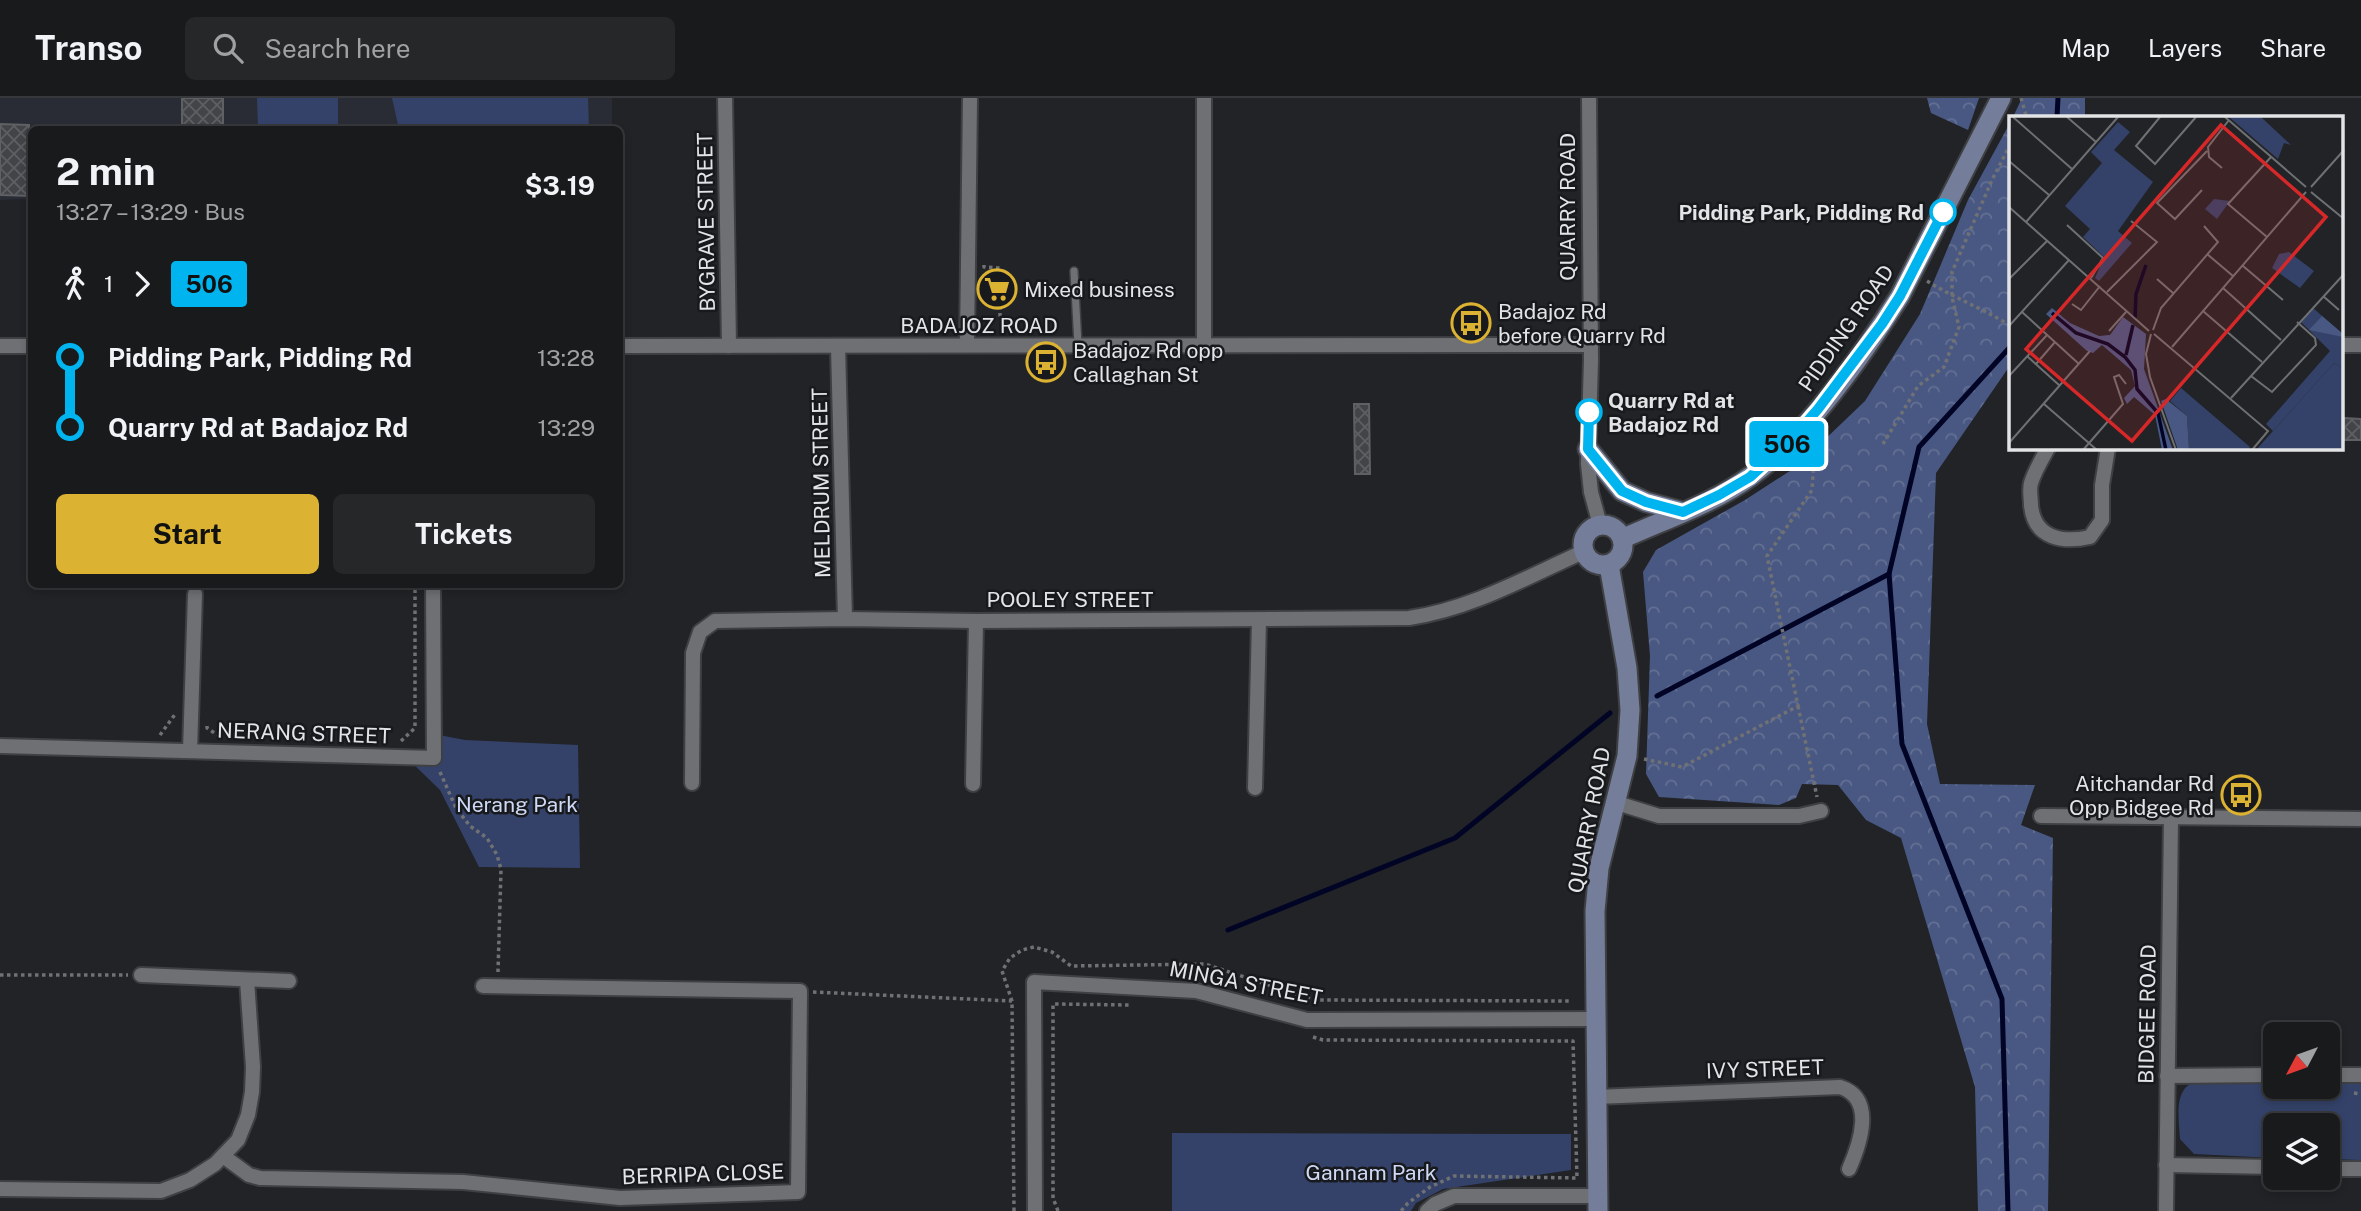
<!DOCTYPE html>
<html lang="en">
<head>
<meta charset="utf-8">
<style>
  :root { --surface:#191a1c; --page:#262729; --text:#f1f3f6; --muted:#9fa1a3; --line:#37383b; --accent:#dcb233 }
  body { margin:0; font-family:"Public Sans",sans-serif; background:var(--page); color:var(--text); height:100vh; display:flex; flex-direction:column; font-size:26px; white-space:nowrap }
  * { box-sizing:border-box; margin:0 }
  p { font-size:23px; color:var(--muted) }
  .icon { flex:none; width:38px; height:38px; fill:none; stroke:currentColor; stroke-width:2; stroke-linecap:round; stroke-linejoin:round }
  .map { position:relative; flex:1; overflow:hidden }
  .panel { position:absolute; left:28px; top:28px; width:595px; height:462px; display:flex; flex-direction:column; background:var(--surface); border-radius:10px; box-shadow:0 4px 10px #0003,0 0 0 2px var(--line) }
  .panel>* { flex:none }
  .badge { padding:0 14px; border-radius:5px; font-size:24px; line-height:46px }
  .needle { width:46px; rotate:229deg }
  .tools { position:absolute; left:2263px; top:924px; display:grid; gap:14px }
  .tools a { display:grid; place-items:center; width:77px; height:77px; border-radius:10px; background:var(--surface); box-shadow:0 4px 10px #0003,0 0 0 2px var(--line); font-size:35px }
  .map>.badge { position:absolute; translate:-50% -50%; box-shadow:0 0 0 4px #fff }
  .legs { display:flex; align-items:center; gap:10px; height:77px; padding:0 28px; font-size:23px }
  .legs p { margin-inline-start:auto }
  .headline { display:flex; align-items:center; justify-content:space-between; height:119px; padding:0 28px }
  h1 { font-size:38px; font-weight:700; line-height:52px }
  .cta { display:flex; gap:14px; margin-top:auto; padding:14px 28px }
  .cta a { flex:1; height:80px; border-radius:10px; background:var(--accent); color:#111; font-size:28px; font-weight:700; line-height:80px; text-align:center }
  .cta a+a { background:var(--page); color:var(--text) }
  ul { padding:0 28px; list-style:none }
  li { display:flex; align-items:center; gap:24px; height:70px; font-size:26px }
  li i { display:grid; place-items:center; width:10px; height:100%; margin:0 9px; background:currentColor }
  li i::after { content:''; width:18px; height:18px; margin:-9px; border:5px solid; border-radius:50%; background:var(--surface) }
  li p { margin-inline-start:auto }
  li:first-child i { background:linear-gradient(#0000 50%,currentColor 0) }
  li:last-child i { background:linear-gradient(currentColor 50%,#0000 0) }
  header { display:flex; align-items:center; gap:42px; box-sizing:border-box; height:98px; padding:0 35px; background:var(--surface); border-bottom:2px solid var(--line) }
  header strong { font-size:33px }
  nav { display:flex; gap:38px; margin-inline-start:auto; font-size:24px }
  .search { width:490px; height:63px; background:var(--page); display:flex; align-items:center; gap:18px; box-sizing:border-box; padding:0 24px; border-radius:10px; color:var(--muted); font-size:26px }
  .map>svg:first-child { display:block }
  .built { fill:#292c34 }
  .green { fill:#344269 }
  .forest { fill:url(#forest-crowns) }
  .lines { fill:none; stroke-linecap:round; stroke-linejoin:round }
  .stream { stroke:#020426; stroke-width:5 }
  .building { fill:url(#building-cross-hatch); stroke:#5f6064; stroke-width:2 }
  .lane-casing { stroke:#3f4043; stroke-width:10 }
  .street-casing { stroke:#3f4043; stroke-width:18 }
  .secondary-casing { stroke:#3f4043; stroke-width:23 }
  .path { stroke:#707174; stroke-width:3.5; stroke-dasharray:3.5 3.5; stroke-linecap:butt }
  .lane { stroke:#6f7074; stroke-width:7 }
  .street { stroke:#6f7074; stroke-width:14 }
  .secondary { stroke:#747e9a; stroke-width:19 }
  .line-1-casing { stroke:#fff; stroke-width:16 }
  .line-1 { stroke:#00b5ef; stroke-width:10 }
  .stop-1-dot { fill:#fff; stroke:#00b5ef; stroke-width:3.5 }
  .labels { text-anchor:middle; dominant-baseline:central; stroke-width:5; stroke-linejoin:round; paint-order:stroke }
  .street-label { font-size:21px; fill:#e3e4e6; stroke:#18191c }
  .stop-label { font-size:21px; font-weight:bold; fill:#e3e4e6; stroke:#18191c; text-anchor:end }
  .poi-label { font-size:21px; fill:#e3e4e6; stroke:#18191c; text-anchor:start }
  .park-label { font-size:21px; fill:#ced9f5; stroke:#18191c }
  .inset-river { fill:none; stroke:#020426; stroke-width:3.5 }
  .inset-road { fill:none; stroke:#6f7073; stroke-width:2 }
  .view { fill:#d62828; fill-opacity:0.15; stroke:#d62828; stroke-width:3.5 }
  .inset-edge { fill:none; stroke:#e3e4e6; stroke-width:3.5 }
</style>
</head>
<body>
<header>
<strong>Transo</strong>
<div class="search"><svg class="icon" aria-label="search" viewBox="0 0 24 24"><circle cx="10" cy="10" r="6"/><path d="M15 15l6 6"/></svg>Search here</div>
<nav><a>Map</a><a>Layers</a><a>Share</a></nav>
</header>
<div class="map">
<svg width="2361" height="1113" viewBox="0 0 2361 1113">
  <defs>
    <pattern id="forest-crowns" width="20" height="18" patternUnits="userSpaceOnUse" patternTransform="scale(1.75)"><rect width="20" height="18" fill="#495882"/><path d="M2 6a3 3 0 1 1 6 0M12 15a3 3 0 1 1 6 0" fill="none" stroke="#637094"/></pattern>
    <pattern id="building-cross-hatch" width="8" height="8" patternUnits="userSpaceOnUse" patternTransform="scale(1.75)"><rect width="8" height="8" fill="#434448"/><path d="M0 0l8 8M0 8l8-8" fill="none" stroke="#5e5f62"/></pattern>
  </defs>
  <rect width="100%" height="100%" fill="#212326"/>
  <!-- built -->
  <path class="built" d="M0,0H612V31L32,32L31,101L0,102Z"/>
  <!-- green -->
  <g class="green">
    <path d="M257,0H338V31H299V27H296V31H258Z"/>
    <path d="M392,0H588L589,32L399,31Z"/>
    <path d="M434,636L465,642L578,647L580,770L479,769L440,692L406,659H434Z"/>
    <path d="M2200,983L2275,984V989H2328V985H2361V1062L2328,1061V1027H2275V1060L2194,1056L2180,1041C2179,1021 2172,986 2200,983Z"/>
    <path d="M1172,1035L1571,1036V1072L1443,1091L1416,1105L1411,1113H1172Z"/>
  </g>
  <!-- forest -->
  <g class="forest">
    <path d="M1927,0H1979L1968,32L1931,15Z"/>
    <path d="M2022,0H2085V19H2013Z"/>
    <path d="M2011,23V266L1936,375L1927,626L1940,686L2035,687L2021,727L2053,740L2048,1113H1978L1975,989L1901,740L1866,722L1838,687L1802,686L1796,700L1779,707L1659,699L1646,676L1650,558L1643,474L1656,452L1745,402L1796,369L1865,303L1920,216L1968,102Z"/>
  </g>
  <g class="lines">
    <!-- stream -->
    <g class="stream">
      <path d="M2057,19L2058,0"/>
      <path d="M1657,598L1889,476"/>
      <path d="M1228,832L1455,740L1610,615"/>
      <path d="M2008,1113L2002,901L1902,646L1889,476L1919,349L2011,248"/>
    </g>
  </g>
  <!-- building -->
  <g class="building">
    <rect x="182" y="0" width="41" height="32"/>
    <path d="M0,26L29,27V37H32V98L0,97Z"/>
    <path d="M1354,306H1369L1370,376H1355Z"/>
    <path d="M2344,320L2361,321V342H2344Z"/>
  </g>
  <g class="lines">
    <!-- lane casing -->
    <g class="lane-casing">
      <path id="lane" d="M1074,173L1078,247"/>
    </g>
    <!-- street casing -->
    <g class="street-casing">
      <g id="street">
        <path d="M725,0L729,248"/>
        <path d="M1204,0V248"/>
        <path d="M1589,0L1591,262L1588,366L1591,394L1600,427"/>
        <path d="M967,247L970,0"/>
        <path d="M2342,247H2361"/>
        <path d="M0,248H32"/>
        <path d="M620,248L1591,247"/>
        <path d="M838,248L845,521"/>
        <path d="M2048,350C2042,361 2035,372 2031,385C2029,392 2031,400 2031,407C2034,441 2063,445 2090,439L2102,422V387L2108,350"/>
        <path d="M0,648L434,660L433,486"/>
        <path d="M190,653L195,496"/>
        <path d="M692,685L693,555L700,534L715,523L845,521L976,523L1409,520C1471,511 1527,479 1583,454"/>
        <path d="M973,686L976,523"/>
        <path d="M1255,690L1259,522"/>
        <path d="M1617,705L1659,718H1799L1821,713"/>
        <path d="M2041,718L2361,721"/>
        <path d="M141,877L289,883"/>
        <path d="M2328,977H2361"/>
        <path d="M2167,978L2275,977"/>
        <path d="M1596,999L1840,989C1876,1000 1860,1046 1849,1071"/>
        <path d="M223,1058L249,1077L260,1080L463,1084L620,1100L798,1094L800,893L483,888"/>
        <path d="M2166,1067L2275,1069"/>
        <path d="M2328,1071H2361"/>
        <path d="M0,1091L161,1093L190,1082L215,1066L238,1042L248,1017L252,994L253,969L247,882"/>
        <path d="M1035,1113L1034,884L1196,893L1307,922L1596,921"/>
        <path d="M1427,1113L1435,1106L1454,1098H1598"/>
        <path d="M2166,1113L2171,719"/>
      </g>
    </g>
    <!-- secondary casing -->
    <g class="secondary-casing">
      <g id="secondary">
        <path d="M1588,351L1622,393L1646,404L1683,414"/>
        <circle cx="1603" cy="447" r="20"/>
        <path d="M1622,441C1665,421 1713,406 1751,378C1806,338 1864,255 1900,198L2001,0"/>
        <path d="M1598,1113L1595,813L1599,770L1627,658L1630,612L1627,570L1609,467"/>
      </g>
    </g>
    <!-- path -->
    <g class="path">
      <path d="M2021,0L2026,17L2025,19"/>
      <path d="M984,167V169L1000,170V221"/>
      <path d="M1927,183C1954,200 1984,211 2011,228"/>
      <path d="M1883,346L1918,288L1944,269L1959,229L1952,199V174L1992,82L2011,45"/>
      <path d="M1798,608L1817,699"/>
      <path d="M207,628V630L219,638"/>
      <path d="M160,637L176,615"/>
      <path d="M401,643L415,630V486"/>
      <path d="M1644,661L1682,669L1798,608L1767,458L1812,392L1815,345"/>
      <path d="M440,674L456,710L470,728L487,740L497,757L501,771L498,874"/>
      <path d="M0,877H128"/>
      <path d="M813,894L1012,903"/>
      <path d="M1313,939L1323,942L1573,943L1577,1080L1454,1078L1430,1089L1408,1105L1401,1113"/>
      <path d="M2354,995L2361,996"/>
      <path d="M1014,1113L1012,903L1002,873L1010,860L1022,852L1034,849L1052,854L1071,868L1205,866L1314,902L1572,903"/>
      <path d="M1058,1113L1053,1100V906L1131,907"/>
    </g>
    <!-- lane -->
    <use href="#lane" class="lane"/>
    <!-- street -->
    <use href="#street" class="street"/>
    <!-- secondary -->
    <use href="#secondary" class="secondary"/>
  </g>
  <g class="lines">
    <!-- line-1 casing -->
    <g class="line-1-casing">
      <path id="line-1" d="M1589,314L1588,351L1622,393L1646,404L1683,414L1719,397L1750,379L1790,343L1818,311L1882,226L1900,198L1943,114"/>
    </g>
    <!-- line-1 -->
    <use href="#line-1" class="line-1"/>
  </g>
  <!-- icons -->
  <defs>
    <g id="supermarket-ring" transform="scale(2.0125)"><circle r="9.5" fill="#18191c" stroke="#dcb233" stroke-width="1.5"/><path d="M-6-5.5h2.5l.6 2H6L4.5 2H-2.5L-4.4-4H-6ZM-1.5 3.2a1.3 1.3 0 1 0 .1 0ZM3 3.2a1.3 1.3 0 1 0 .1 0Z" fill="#dcb233"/></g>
    <g id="bus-ring" transform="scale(2.0125)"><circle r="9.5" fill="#18191c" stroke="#dcb233" stroke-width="1.5"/><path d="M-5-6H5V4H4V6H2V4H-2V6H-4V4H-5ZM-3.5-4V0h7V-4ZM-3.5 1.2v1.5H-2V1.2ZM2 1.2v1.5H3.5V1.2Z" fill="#dcb233"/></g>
  </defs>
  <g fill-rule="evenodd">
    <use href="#supermarket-ring" x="997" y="191"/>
    <use href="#bus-ring" x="1471" y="225"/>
    <use href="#bus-ring" x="1046" y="264"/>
    <use href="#bus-ring" x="2241" y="697"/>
  </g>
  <!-- markers -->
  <g class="stop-1-dot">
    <circle cx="1943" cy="114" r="12"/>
    <circle cx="1589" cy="314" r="12"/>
  </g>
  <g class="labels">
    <!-- street labels -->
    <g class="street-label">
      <text transform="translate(1567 109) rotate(-90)">QUARRY ROAD</text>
      <text transform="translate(706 124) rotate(-91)">BYGRAVE STREET</text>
      <text x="979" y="227">BADAJOZ ROAD</text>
      <text transform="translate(1846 230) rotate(-55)">PIDDING ROAD</text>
      <text transform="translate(821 385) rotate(-91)">MELDRUM STREET</text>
      <text x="1070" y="501">POOLEY STREET</text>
      <text transform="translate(304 635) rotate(2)">NERANG STREET</text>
      <text transform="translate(1589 722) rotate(-79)">QUARRY ROAD</text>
      <text transform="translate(1246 885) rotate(11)">MINGA STREET</text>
      <text transform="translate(2147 916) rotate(-89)">BIDGEE ROAD</text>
      <text transform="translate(1765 971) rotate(-2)">IVY STREET</text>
      <text transform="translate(703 1076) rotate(-2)">BERRIPA CLOSE</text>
    </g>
    <!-- stop labels -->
    <g class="stop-label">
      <text x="1924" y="114">Pidding Park, Pidding Rd</text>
      <text x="1608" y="302" text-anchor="start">Quarry Rd at<tspan x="1608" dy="24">Badajoz Rd</tspan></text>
    </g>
    <!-- poi labels -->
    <g class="poi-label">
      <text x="1024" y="191">Mixed business</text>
      <text x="1498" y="213">Badajoz Rd<tspan x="1498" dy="24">before Quarry Rd</tspan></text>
      <text x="1073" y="252">Badajoz Rd opp<tspan x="1073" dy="24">Callaghan St</tspan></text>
      <text x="2214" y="685" text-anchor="end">Aitchandar Rd<tspan x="2214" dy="24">Opp Bidgee Rd</tspan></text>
    </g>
    <!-- park labels -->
    <g class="park-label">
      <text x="517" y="706">Nerang Park</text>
      <text x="1371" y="1074">Gannam Park</text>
    </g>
  </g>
  <!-- overview -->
  <g transform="translate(2009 18)">
    <rect width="334" height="334" fill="#212326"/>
    <path d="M220,1H252L282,29L275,27L269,43ZM109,6L121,16L105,34L144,66L109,115L123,127L90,165L86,162L95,141L74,121L81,113L56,90L93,47L82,36ZM205,83L221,85L208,103L196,93ZM280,136L305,155L291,172L263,152L270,138ZM304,192L334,218V252L325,247L264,315L257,308L321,235L292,206ZM172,272L241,331L239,334H180L178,300L161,285Z" fill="#344269"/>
    <path d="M43,192L61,207L90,220L101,219L114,201L137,218L135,253L164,334H153L146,299L125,281L118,288L115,282L126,270L122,254L93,229L84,237L78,235L37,198ZM313,200L334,218V221L300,214ZM157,283L178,300L180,334H169L152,285Z" fill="#495882"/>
    <path d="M325,247L334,252V334H247Z" fill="#344269"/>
    <path class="inset-river" d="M43,197L67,217L99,228L116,241L126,254L128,273L149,297L157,334M126,202L127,178L137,149M117,239L124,209"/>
    <path class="inset-road" d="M4,1L63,53M58,1L87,26M151,1L127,30L146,48L187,1M216,1L297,71M0,45L40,79M213,52L200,41L199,31L220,4M302,71L335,34M193,74L166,103L148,87L198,35M302,76L335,103M0,91L140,215M17,106L109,1M58,109L94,142L82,162M258,121L219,88L262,41M198,138L224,160M234,150L274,184M0,163L38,125M148,163L164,177M214,172L272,224M98,176L148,126L122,105M314,180L330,194M63,188L72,194L91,170M194,195L253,246M13,196L70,248M0,210L60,144M144,214L152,192L209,126L195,110M100,215L117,196M142,218L137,238L141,261L167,334M145,218L259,315L243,334M163,231L297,76M18,240L50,269M27,248L46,226M0,260L38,219M242,260L263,276L307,229L306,222L288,206M222,282L335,158M35,288L88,334M0,327L81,235M74,334L114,288L105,261L110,259L117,268"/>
    <path class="view" d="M212,9L317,101L123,325L17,233Z"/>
    <rect width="334" height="334" class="inset-edge"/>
  </g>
</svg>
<div class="tools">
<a><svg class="needle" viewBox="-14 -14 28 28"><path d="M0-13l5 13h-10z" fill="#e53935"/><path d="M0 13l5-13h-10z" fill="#9fa1a3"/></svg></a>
<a><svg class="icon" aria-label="layers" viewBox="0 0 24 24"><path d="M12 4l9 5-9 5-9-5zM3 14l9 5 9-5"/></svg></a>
</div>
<b class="badge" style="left:1787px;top:346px;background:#00b5ef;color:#111">506</b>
<section class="panel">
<div class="headline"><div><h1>2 min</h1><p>13:27 – 13:29 · Bus</p></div><b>$3.19</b></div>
<div class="legs"><svg class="icon" aria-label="walk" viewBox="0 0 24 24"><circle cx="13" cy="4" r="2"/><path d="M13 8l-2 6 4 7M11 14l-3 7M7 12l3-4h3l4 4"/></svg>1<svg class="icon" aria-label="forward" viewBox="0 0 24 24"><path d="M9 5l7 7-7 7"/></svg><b class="badge" style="background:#00b5ef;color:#111">506</b></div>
<ul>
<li><i style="color:#00b5ef"></i><b>Pidding Park, Pidding Rd</b><p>13:28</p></li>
<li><i style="color:#00b5ef"></i><b>Quarry Rd at Badajoz Rd</b><p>13:29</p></li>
</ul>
<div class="cta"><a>Start</a><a>Tickets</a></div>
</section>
</div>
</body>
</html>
